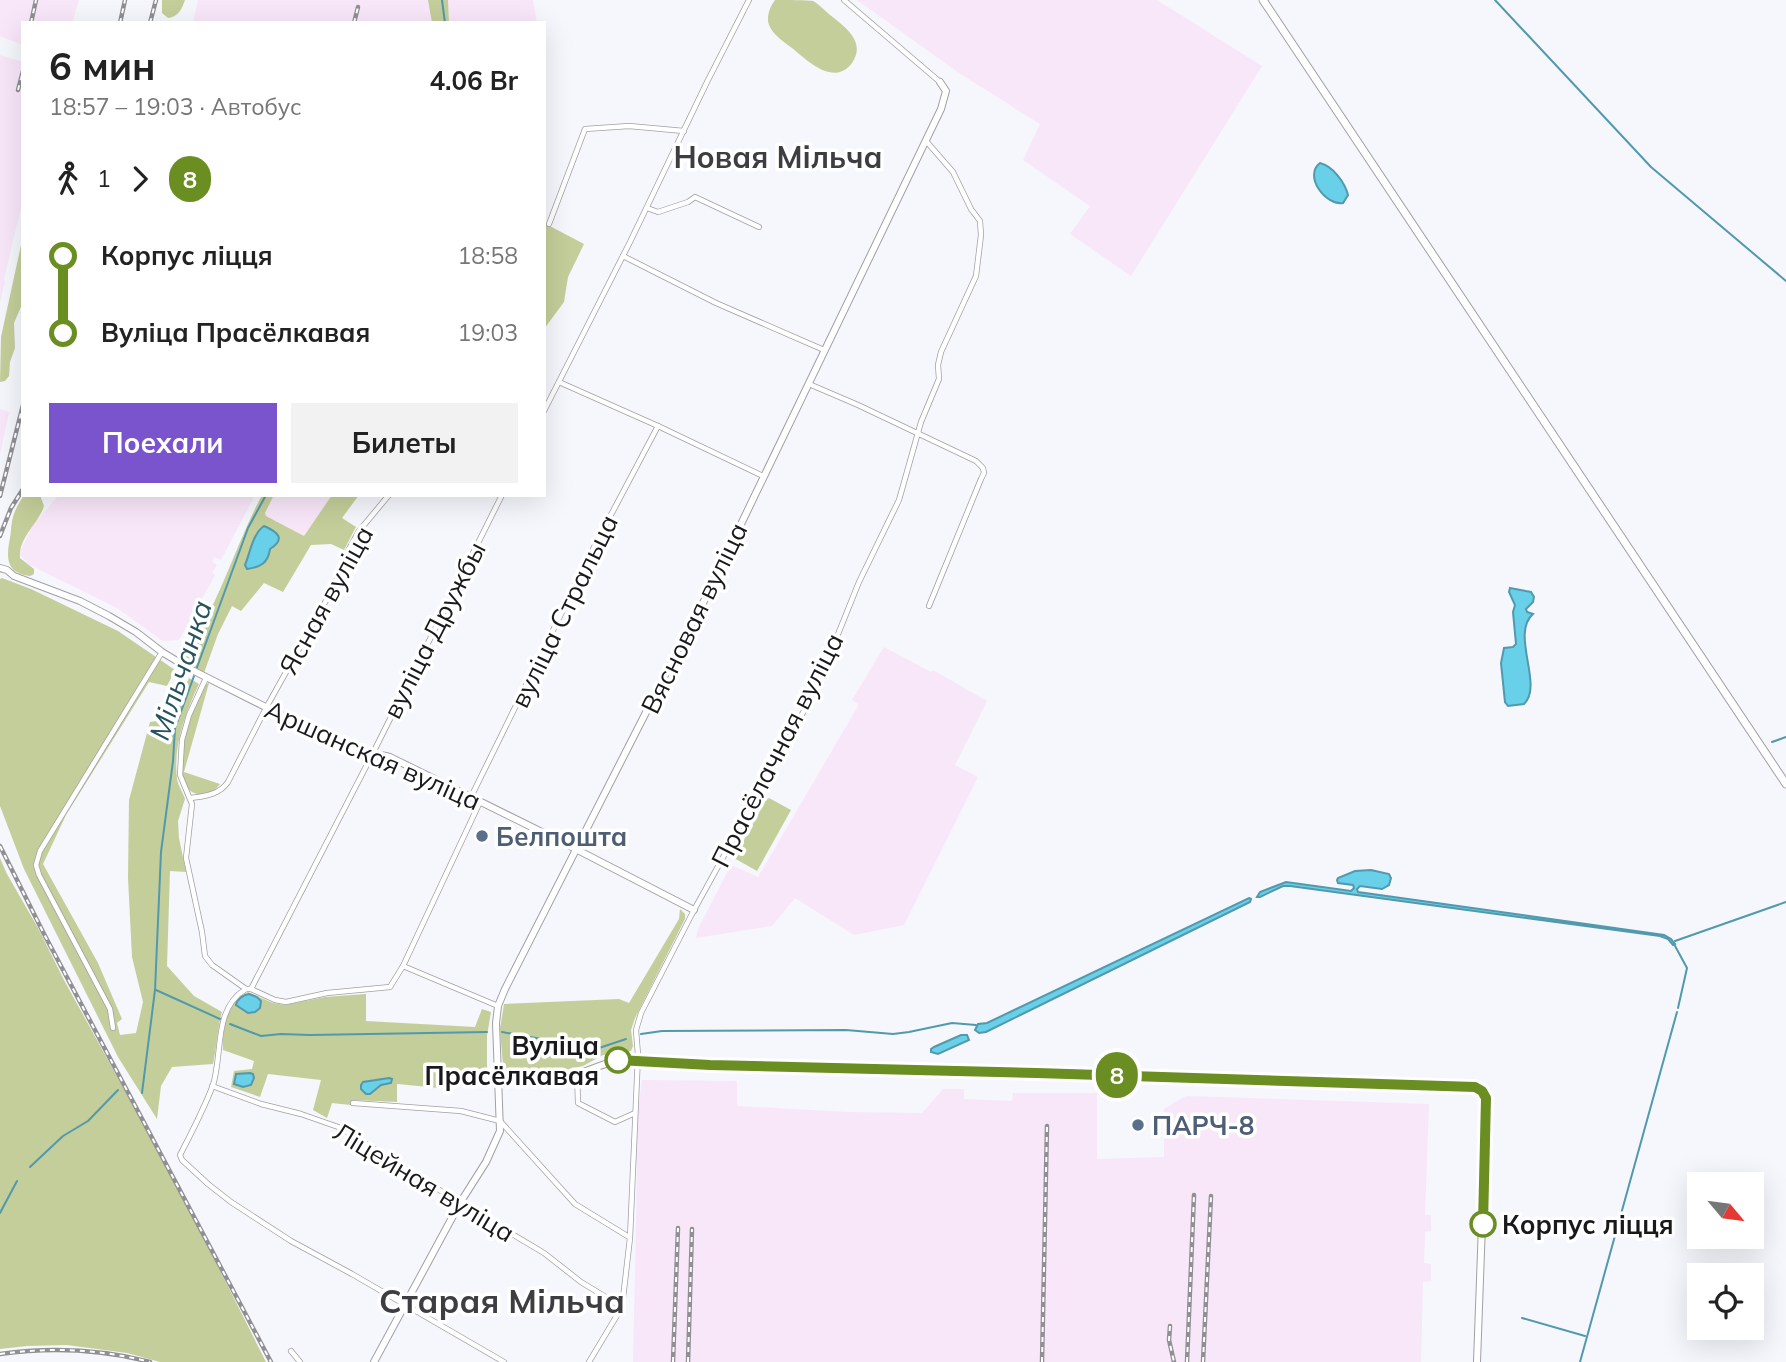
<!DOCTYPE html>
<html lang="ru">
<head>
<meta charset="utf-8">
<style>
  :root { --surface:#fff; --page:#f2f2f2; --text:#222; --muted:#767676; --accent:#7a54cd }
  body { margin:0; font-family:Mulish,sans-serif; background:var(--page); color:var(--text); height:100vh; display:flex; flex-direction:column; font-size:26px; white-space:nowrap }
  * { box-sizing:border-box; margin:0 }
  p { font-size:23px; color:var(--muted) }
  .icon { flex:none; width:38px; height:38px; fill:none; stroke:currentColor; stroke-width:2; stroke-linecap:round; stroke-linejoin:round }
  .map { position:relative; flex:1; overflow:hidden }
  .drawer { position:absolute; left:21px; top:21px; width:525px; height:476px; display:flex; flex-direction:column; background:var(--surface); border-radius:0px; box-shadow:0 7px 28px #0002 }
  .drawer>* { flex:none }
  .badge { padding:0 14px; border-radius:23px; font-size:24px; line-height:46px }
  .needle { width:46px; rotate:119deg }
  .buttons { position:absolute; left:1687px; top:1172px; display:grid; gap:14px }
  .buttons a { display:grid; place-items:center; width:77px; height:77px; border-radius:0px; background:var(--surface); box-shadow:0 7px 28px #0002; font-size:35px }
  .map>.badge { position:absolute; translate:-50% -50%; box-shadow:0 0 0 4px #fff }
  .legs { display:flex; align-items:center; gap:10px; height:77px; padding:0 28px; font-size:23px }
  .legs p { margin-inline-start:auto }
  .head { display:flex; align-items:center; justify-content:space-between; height:119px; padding:0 28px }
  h1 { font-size:38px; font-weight:700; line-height:52px }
  .button { display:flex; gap:14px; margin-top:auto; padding:14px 28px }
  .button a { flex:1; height:80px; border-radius:0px; background:var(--accent); color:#fff; font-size:28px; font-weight:700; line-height:80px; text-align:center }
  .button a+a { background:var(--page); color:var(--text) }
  ul { padding:0 28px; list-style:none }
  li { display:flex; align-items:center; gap:24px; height:77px; font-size:26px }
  li i { display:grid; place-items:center; width:10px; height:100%; margin:0 9px; background:currentColor }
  li i::after { content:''; width:18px; height:18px; margin:-9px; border:5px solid; border-radius:50%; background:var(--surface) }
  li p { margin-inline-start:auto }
  li:first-child i { background:linear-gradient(#0000 50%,currentColor 0) }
  li:last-child i { background:linear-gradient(currentColor 50%,#0000 0) }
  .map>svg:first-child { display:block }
  .industrial { fill:#f8e7f9 }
  .green { fill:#c4ce9a }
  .water { fill:#69d0e9; stroke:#5199ac; stroke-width:2 }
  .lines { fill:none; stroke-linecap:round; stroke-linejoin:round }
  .stream { stroke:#5199ac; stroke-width:2 }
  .street-casing { stroke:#a0a0a6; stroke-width:6 }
  .secondary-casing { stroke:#a0a0a6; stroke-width:8 }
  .primary-casing { stroke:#a0a0a6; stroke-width:9 }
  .street { stroke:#fff; stroke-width:4.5 }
  .secondary { stroke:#fff; stroke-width:6 }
  .primary { stroke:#fff; stroke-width:7 }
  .rail-casing { stroke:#8f8f94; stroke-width:4.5 }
  .rail { stroke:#fff; stroke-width:2; stroke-dasharray:5; stroke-linecap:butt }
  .line-1-casing { stroke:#fff; stroke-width:16 }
  .line-1 { stroke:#6b8e23; stroke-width:10 }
  .service-dot { fill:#5c6f8a; stroke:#fff; stroke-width:2.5 }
  .stop-1-dot { fill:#fff; stroke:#6b8e23; stroke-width:3.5 }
  .labels { text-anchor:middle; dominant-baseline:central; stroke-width:7; stroke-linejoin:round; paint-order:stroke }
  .street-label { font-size:26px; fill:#19191c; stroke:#fff }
  .service-label { font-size:26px; font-weight:bold; fill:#4e5e75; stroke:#fff; text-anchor:start }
  .stop-label { font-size:26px; font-weight:bold; fill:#19191c; stroke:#fff; text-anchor:end }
  .water-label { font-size:28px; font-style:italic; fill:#26535e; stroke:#fff }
  .quarter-label { font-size:30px; font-weight:bold; fill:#3d3d42; stroke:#fff }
  .district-label { font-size:33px; font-weight:bold; fill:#3d3d42; stroke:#fff }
</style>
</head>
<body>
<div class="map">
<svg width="1786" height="1362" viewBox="0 0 1786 1362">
  <rect width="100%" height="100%" fill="#f6f6fd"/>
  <!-- industrial -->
  <g class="industrial">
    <path d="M0,0H79L72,23H33L37,5L33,3L28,23H23L22,45L0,36Z"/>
    <path d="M198,0H428L432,23H193Z"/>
    <path d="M448,0H533L537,23H449Z"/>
    <path d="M857,0H1157L1262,66L1131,276L1070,234L1090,206L1023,160L1040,124L959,73Z"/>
    <path d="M0,55L23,62V199L4,279L5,282L0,302Z"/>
    <path d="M0,409L9,412L0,454Z"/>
    <path d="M59,495H255L221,560L214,557L212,562L217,565L212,573L215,575L179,640L163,641L117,608L30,565L19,554L33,525Z"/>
    <path d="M274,495H332L304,536L266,516L265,513Z"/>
    <path d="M884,647L931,672L933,670L987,701L955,765L978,777L904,925L854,935L795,898L772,926L696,938L698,929L731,865L758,877L858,706V704L852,700Z"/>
    <path d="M642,1080L737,1081V1106L848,1112L922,1113L943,1089H964V1099L1012,1101L1013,1093H1097V1159L1164,1157V1109L1186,1096L1429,1104L1425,1215H1431V1231L1425,1232L1424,1263L1431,1264V1281L1423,1282L1421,1362H633L637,1175L635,1133Z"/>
  </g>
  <!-- green -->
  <g class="green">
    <path d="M162,0H185C182,9 178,17 168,18L162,13Z"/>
    <path d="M428,0H448L449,23H432Z"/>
    <path d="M775,0C784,0 806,0 813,1C819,4 825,11 830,15C844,26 867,42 852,63C834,87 808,61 792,48C784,42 773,35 769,25C766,16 770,7 775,0Z"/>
    <path d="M544,223L584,244L568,277L564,302L544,329Z"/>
    <path d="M23,236V302L14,323L15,348L10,362L9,376L5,381L0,382L1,337Z"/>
    <path d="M24,495H40L44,506C39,523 18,538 20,558L34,569V574L30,576C6,573 6,558 10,538C11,532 11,527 12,521C14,511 19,503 24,495Z"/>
    <path d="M262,495H274L265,513L266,516L304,536L332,495H359L342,518L356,527L344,550L331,544L311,545L283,592L264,583L241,611L232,606L218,634L204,673L187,662L185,657L187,652C219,604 235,546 262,495Z"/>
    <path d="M2,578L31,589L118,631L175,670L167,686L149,682L66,815L43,864L98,963L122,1019L117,1023L120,1035L136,1033L143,1002L132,957L128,878L129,800L150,722L170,719L189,678L199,684C185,714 173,745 177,779C178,786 183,792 185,799L178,821L179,838L186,872L170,871L167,966L194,996L222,1012C217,1029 217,1047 213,1064L172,1067L161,1086L157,1119L118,1057L24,869L0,806V579Z"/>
    <path d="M209,683L184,772L220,784C215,791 206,796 197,794C175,789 182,745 187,729C191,713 199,698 206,684Z"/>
    <path d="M769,798L791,810L757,871L734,858L766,800Z"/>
    <path d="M0,858L7,874L38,928L64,980L180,1191L266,1362H160L127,1353L67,1345L27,1346L0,1349Z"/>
    <path d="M680,909L685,914V919L635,1018L631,1030L633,1046L631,1051L603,1055L583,1066L566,1070L513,1072H509L503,1066L500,1029L504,1004L619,999L629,1003L679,919Z"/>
    <path d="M248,992L273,1003L285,1005L325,997L366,994V1021L475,1027L482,1009L491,1012L487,1036V1074L453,1071L450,1089L397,1084V1102L352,1100L351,1105L332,1103L327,1118L313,1110L321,1080L268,1074L260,1097L231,1087L234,1071L252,1069L254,1061L223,1050C222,1030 227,1000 248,992Z"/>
  </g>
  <!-- water -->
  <g class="water">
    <path d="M1320,163C1333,166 1345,183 1348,195L1343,203C1326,206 1303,176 1320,163Z"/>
    <path d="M264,526C278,532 286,539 270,549C268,563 261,567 247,569L245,565C250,553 253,533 264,526Z"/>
    <path d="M1510,588L1531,592L1534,597L1533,602L1526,609L1527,612L1533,614C1510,634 1544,685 1524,704L1508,706L1505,702L1501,663L1504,648L1513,647L1516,644L1513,612L1515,605L1509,592Z"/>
    <path d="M1371,870L1389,874L1391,878L1389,885L1382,889L1360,886L1357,889L1358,892L1664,935L1671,939L1675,944L1673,945L1668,939L1660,936L1290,886H1283L1260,897H1257L1260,892L1286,882L1351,891L1354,888L1353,885L1338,883L1337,880L1338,878L1355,871Z"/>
    <path d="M1249,898L1251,899L1250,902L986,1032L979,1033L975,1030L978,1024L987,1023Z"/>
    <path d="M249,994L257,997L261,1001L260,1008L255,1012L248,1013L236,1005C237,999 243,995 249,994Z"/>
    <path d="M961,1035H967L969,1040L938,1054L931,1052V1049L934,1047Z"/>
    <path d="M250,1073L253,1074L254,1078L251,1085L243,1087L234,1084L236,1074Z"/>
    <path d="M389,1078L392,1079L391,1083L381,1085L370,1094H366L361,1089V1085L363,1082Z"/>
  </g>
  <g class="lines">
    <!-- stream -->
    <g class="stream">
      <path d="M442,0L445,23"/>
      <path d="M1495,0L1651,167L1786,281"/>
      <path d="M196,670L248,528L266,495"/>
      <path d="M1772,742L1786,737"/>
      <path d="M1675,941L1786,902"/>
      <path d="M1674,944L1687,968L1678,1008"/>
      <path d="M156,990L220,1019"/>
      <path d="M230,1024L261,1036L281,1034L310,1035L487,1032"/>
      <path d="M502,1032L592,1048H599L626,1039"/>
      <path d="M641,1034L662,1031L846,1030L893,1034L909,1032L952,1023L976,1025"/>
      <path d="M142,1093L155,990L161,852L173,761L175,728L194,676"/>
      <path d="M30,1167L63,1136L88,1121L118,1090"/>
      <path d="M0,1213L17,1181"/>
      <path d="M1522,1318L1585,1336"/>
      <path d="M1580,1362L1677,1012"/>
    </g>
    <!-- street casing -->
    <g class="street-casing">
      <g id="street">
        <path d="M844,0L940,82"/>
        <path d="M647,208L658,212L688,202L695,197L759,227"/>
        <path d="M549,224L585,129L629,126L684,131"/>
        <path d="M623,256L716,303L824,350"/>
        <path d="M559,382L658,426L763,476"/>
        <path d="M809,384L858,405L976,461L983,468L984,473L981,479L929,606"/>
        <path d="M544,411L630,242L707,82L749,0"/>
        <path d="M206,678L189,715L182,740L180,775L192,804L186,858L202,932L205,956L212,965L246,989H251L275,1000L286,1002L327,993L390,987L403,966L480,802"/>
        <path d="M471,797L595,545L658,426"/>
        <path d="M191,798C205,796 219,795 228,782L266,708L333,588L349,549L359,531L389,495"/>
        <path d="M403,966L498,1006"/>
        <path d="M246,989C213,1008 223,1054 213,1085C204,1109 192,1132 180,1155L182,1160L208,1184L231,1202L291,1241L352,1274L504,1362"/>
        <path d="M251,989L372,755L502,495"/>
        <path d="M113,1028L110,1009L39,875L36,865L40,851L162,652"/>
        <path d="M577,1073L578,1103L615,1122L635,1113"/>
        <path d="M212,1086L261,1104L301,1114L341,1128L460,1203L544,1253L581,1282L622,1307"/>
        <path d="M353,1103L461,1111L500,1121L575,1204L629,1237"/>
        <path d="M291,1351L300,1362"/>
        <path d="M589,1362L622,1307L630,1238L638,1055L636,1030L641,1013L694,910L805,709L826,664L859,582L899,500L921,422L939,379L938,365L941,352L976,276L981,235L980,221L971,209L953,172L926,141"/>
      </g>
    </g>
    <!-- secondary casing -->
    <g class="secondary-casing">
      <g id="secondary">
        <path d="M0,568L7,570L14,576L80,601L109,616L136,632L162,652L190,669L357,753C368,757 379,753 390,757L564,843L694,910"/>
        <path d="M498,1076C522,1077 547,1079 570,1075C587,1073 601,1063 618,1061L1349,1082L1475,1087C1488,1092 1486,1102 1486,1114L1477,1362"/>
        <path d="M374,1362L460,1203L486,1162L500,1131L496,1023L498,1006L505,989L690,626L703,603L941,109L946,91L940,82"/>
      </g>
    </g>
    <!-- primary casing -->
    <g class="primary-casing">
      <path id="primary" d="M1263,0L1786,784"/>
    </g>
    <!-- street -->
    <use href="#street" class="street"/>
    <!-- secondary -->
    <use href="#secondary" class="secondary"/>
    <!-- primary -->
    <use href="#primary" class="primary"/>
    <!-- rail casing -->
    <g class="rail-casing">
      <g id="rail">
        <path d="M31,23L36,0"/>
        <path d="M120,23L125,0"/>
        <path d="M150,23L156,0"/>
        <path d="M354,23L358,7"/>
        <path d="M18,90L23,71"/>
        <path d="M0,496L23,405"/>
        <path d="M0,536L11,508L23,489"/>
        <path d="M0,846L44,934L271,1362"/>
        <path d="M1170,1326L1169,1340L1174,1362"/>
        <path d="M0,1354C51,1347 100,1349 150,1362"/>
        <path d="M673,1362L678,1228"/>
        <path d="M688,1362L692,1229"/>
        <path d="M1042,1362L1047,1126"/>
        <path d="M1187,1362L1194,1195"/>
        <path d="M1203,1362L1211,1196"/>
      </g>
    </g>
    <!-- rail -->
    <use href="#rail" class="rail"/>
  </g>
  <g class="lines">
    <!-- line-1 casing -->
    <g class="line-1-casing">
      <path id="line-1" d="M618,1060L710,1065L1037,1073L1475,1087L1482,1091L1486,1098L1483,1224"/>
    </g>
    <!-- line-1 -->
    <use href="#line-1" class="line-1"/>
  </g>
  <!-- markers -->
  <g class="service-dot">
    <circle cx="482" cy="836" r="7"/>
    <circle cx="1138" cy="1125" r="7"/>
  </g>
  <g class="stop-1-dot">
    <circle cx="618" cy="1060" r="12"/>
    <circle cx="1483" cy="1224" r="12"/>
  </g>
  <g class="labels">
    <!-- street labels -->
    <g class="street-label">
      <text transform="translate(326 600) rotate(-61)">Ясная вуліца</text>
      <text transform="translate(564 611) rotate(-64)">вуліца Стральца</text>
      <text transform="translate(694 618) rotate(-64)">Вясновая вуліца</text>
      <text transform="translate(434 630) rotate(-63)">вуліца Дружбы</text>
      <text transform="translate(777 750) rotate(-63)">Прасёлачная вуліца</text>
      <text transform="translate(373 755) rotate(24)">Аршанская вуліца</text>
      <text transform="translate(424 1182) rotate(31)">Ліцейная вуліца</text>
    </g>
    <!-- service labels -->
    <g class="service-label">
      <text x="496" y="836">Белпошта</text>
      <text x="1152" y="1125">ПАРЧ-8</text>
    </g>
    <!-- stop labels -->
    <g class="stop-label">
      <text x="599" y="1045">Вуліца<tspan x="599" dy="30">Прасёлкавая</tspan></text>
      <text x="1502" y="1224" text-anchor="start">Корпус ліцця</text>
    </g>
    <!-- water labels -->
    <g class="water-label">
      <text transform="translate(180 670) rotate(-72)">Мільчанка</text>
    </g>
    <!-- quarter labels -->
    <g class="quarter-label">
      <text x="778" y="157">Новая Мільча</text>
    </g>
    <!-- district labels -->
    <g class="district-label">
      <text x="502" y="1300">Старая Мільча</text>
    </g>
  </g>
</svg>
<div class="buttons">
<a><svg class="needle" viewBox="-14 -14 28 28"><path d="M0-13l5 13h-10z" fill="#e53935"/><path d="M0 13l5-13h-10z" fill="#767676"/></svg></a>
<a><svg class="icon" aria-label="locate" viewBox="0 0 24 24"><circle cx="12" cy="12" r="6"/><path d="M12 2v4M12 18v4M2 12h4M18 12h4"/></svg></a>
</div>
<b class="badge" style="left:1117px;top:1075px;background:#6b8e23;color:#fff">8</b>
<section class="drawer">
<div class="head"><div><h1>6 мин</h1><p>18:57 – 19:03 · Автобус</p></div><b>4.06 Br</b></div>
<div class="legs"><svg class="icon" aria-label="walk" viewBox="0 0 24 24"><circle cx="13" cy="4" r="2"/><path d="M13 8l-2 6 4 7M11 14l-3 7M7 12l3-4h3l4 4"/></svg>1<svg class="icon" aria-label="forward" viewBox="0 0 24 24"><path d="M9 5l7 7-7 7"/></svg><b class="badge" style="background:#6b8e23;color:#fff">8</b></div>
<ul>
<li><i style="color:#6b8e23"></i><b>Корпус ліцця</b><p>18:58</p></li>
<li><i style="color:#6b8e23"></i><b>Вуліца Прасёлкавая</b><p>19:03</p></li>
</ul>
<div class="button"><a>Поехали</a><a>Билеты</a></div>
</section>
</div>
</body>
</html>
